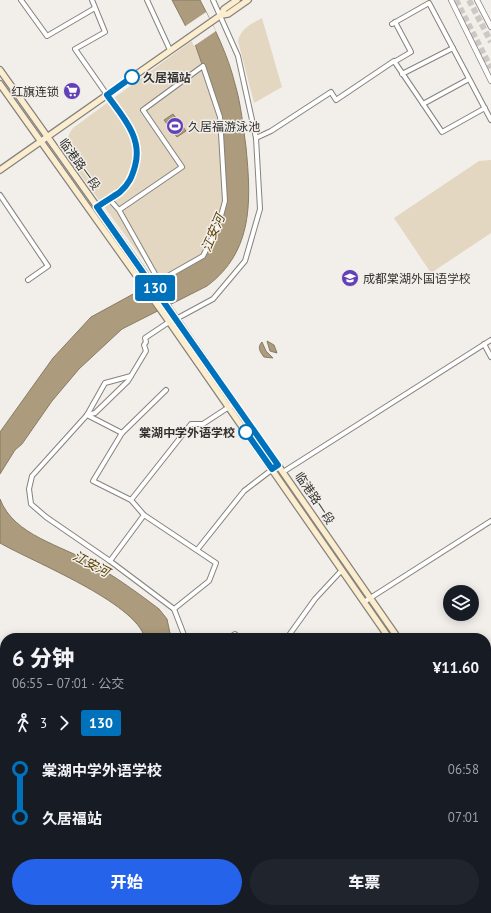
<!DOCTYPE html>
<html lang="zh">
<head>
<meta charset="utf-8">
<style>
  :root { --surface:#171b24; --page:#20242c; --text:#f1f3f6; --muted:#9ea1a6; --accent:#2563eb }
  body { margin:0; font-family:"PT Sans","Noto Sans SC",sans-serif; background:var(--page); color:var(--text); height:100vh; display:flex; flex-direction:column; font-size:15px; white-space:nowrap }
  * { box-sizing:border-box; margin:0 }
  p { font-size:13px; color:var(--muted) }
  .icon { flex:none; width:22px; height:22px; fill:none; stroke:currentColor; stroke-width:2; stroke-linecap:round; stroke-linejoin:round }
  .map { position:relative; flex:1; overflow:hidden }
  .side { position:absolute; left:0px; top:633px; width:491px; height:280px; display:flex; flex-direction:column; background:var(--surface); border-radius:16px 16px 0 0; box-shadow:0 2px 10px #0003 }
  .side>* { flex:none }
  .badge { padding:0 8px; border-radius:3px; font-size:14px; line-height:26px }
  .fabs { position:absolute; left:443px; top:585px; display:grid; gap:8px }
  .fabs a { display:grid; place-items:center; width:36px; height:36px; border-radius:50%; background:var(--surface); box-shadow:0 2px 10px #0003; font-size:20px }
  .map>.badge { position:absolute; translate:-50% -50%; box-shadow:0 0 0 2px #fff }
  .legs { display:flex; align-items:center; gap:6px; height:44px; padding:0 12px; font-size:13px }
  .legs p { margin-inline-start:auto }
  .headline { display:flex; align-items:center; justify-content:space-between; height:68px; padding:0 12px }
  h1 { font-size:22px; font-weight:800; line-height:30px }
  .primary-button { display:flex; gap:8px; margin-top:auto; padding:8px 12px }
  .primary-button a { flex:1; height:46px; border-radius:24px; background:var(--accent); color:#fff; font-size:16px; font-weight:800; line-height:46px; text-align:center }
  .primary-button a+a { background:var(--page); color:var(--text) }
  ul { padding:0 12px; list-style:none }
  li { display:flex; align-items:center; gap:14px; height:48px; font-size:15px }
  li i { display:grid; place-items:center; width:6px; height:100%; margin:0 5px; background:currentColor }
  li i::after { content:''; width:10px; height:10px; margin:-5px; border:3px solid; border-radius:50%; background:var(--surface) }
  li p { margin-inline-start:auto }
  li:first-child i { background:linear-gradient(#0000 50%,currentColor 0) }
  li:last-child i { background:linear-gradient(currentColor 50%,#0000 0) }
  .map>svg:first-child { display:block }
  .green { fill:#e3d7c1 }
  .water { fill:#ac9b7c; stroke:#887c65 }
  .pier { fill:#f2efea }
  .lines { fill:none; stroke-linecap:round; stroke-linejoin:round }
  .primary-tunnel { stroke:#ccc9c5; stroke-width:6; stroke-dasharray:6 3; stroke-linecap:butt }
  .minor-casing { stroke:#85837f; stroke-width:6 }
  .tertiary-casing { stroke:#85837f; stroke-width:6 }
  .secondary-casing { stroke:#85837f; stroke-width:8 }
  .primary-casing { stroke:#b2904f; stroke-width:8 }
  .motorway-casing { stroke:#b2904f; stroke-width:9 }
  .minor { stroke:#fff; stroke-width:4 }
  .tertiary { stroke:#fff; stroke-width:4.5 }
  .secondary { stroke:#fdedcf; stroke-width:5.5 }
  .primary { stroke:#fadba0; stroke-width:6 }
  .motorway { stroke:#f7c360; stroke-width:7 }
  .line-1-casing { stroke:#fff; stroke-width:9 }
  .line-1 { stroke:#0072bc; stroke-width:6 }
  .stop-1-dot { fill:#fff; stroke:#0072bc; stroke-width:2 }
  .labels { text-anchor:middle; dominant-baseline:central; stroke-width:3; stroke-linejoin:round; paint-order:stroke }
  .stop-label { font-size:12px; font-weight:bold; fill:#333230; stroke:#f2efea; text-anchor:start }
  .poi-label { font-size:12px; fill:#333230; stroke:#f2efea; text-anchor:start }
  .street-label { font-size:12px; fill:#333230; stroke:#f2efea }
  .water-label { font-size:13px; font-style:italic; fill:#583f03; stroke:#f2efea }
</style>
</head>
<body>
<div class="map">
<svg width="491" height="913" viewBox="0 0 491 913">
  <rect width="100%" height="100%" fill="#f2efea"/>
  <!-- green -->
  <g class="green">
    <path d="M262,18L282,87L254,103L238,41C241,28 251,24 262,18Z"/>
    <path d="M193,40L220,117L225,201L218,227L203,256L159,281L68,158C66,147 66,137 73,128Z"/>
    <path d="M491,160V233L431,273L394,218L479,161Z"/>
  </g>
  <!-- water -->
  <g class="water">
    <path d="M172,0H200C214,27 228,55 235,84C241,104 243,126 246,147C251,199 254,251 207,286L122,329L79,369L52,401L22,444L15,450L0,474V432L53,358L91,317L203,256L210,245L225,201L220,117L195,44Z"/>
    <path d="M173,114L186,131L177,137L164,120Z"/>
    <path d="M267,341L274,345L277,353L270,351Z"/>
    <path d="M262,342L266,351L273,358L264,357C260,352 257,347 262,342Z"/>
    <path d="M0,499C14,536 62,545 93,564C116,577 138,593 159,609L167,619L171,638H145C135,602 33,562 0,543Z"/>
    <path d="M5,787V824L0,827V793Z"/>
  </g>
  <!-- pier -->
  <path class="pier" d="M206,12L216,31L194,46L184,27Z"/>
  <g class="lines">
    <!-- primary-tunnel -->
    <g class="primary-tunnel">
      <path d="M456,0L491,68"/>
      <path d="M469,0L491,42"/>
    </g>
    <!-- minor casing -->
    <g class="minor-casing">
      <g id="minor">
        <path d="M21,0L47,36L95,8"/>
        <path d="M92,0L105,32L75,49L133,132C147,173 127,186 97,207"/>
        <path d="M147,0L170,50"/>
        <path d="M392,24L429,3L491,120"/>
        <path d="M394,62L411,52L395,22"/>
        <path d="M402,74L453,48"/>
        <path d="M423,104L469,79"/>
        <path d="M256,138L271,131L331,92L336,100L394,61L442,132L485,108"/>
        <path d="M0,195L48,266L28,280"/>
        <path d="M109,199L119,210L159,281L203,256L218,227L225,201L220,117L203,66L143,110L182,167L119,210"/>
        <path d="M176,319L213,299L245,261L260,209L256,138L238,56L213,0"/>
        <path d="M484,344L491,357"/>
        <path d="M131,376L105,383L87,415L32,476L29,489L31,504L46,517L110,561L174,609L184,635L183,638"/>
        <path d="M166,390L122,433L93,481L131,500L144,515L216,563L209,581L174,609"/>
        <path d="M87,415L95,413L128,381L146,351L144,345L146,342L145,338L169,322"/>
        <path d="M87,415L122,433"/>
        <path d="M283,472L491,340"/>
        <path d="M131,500L191,424H203L235,403"/>
        <path d="M197,550L244,491L278,465"/>
        <path d="M110,561L144,515"/>
        <path d="M364,602L491,521"/>
        <path d="M229,638L235,634L240,638"/>
        <path d="M287,638L315,599L341,571"/>
        <path d="M381,638L385,634"/>
        <path d="M142,908L146,913"/>
        <path d="M312,908L318,913"/>
        <path d="M322,908L328,913"/>
        <path d="M412,908L418,913"/>
        <path d="M162,913L169,908"/>
        <path d="M344,913L349,908"/>
      </g>
    </g>
    <!-- tertiary casing -->
    <g class="tertiary-casing">
      <g id="tertiary">
        <path d="M451,0L491,81"/>
        <path d="M477,0L491,27"/>
        <path d="M0,849L5,856"/>
        <path d="M30,908L32,913"/>
      </g>
    </g>
    <!-- secondary casing -->
    <g class="secondary-casing">
      <g id="secondary">
        <path d="M221,15L228,14L248,0"/>
        <path d="M0,70L150,281L398,638"/>
        <path d="M0,84L163,313L389,638"/>
        <path d="M0,170L221,15L224,9L237,0"/>
        <path d="M486,714L491,717"/>
        <path d="M486,723L491,727"/>
        <path d="M0,783L5,790"/>
        <path d="M132,908L136,913"/>
      </g>
    </g>
    <!-- primary casing -->
    <g class="primary-casing">
      <g id="primary">
        <path d="M486,877L491,871"/>
        <path d="M486,896L491,889"/>
        <path d="M458,913L462,908"/>
        <path d="M473,913L477,908"/>
      </g>
    </g>
    <!-- motorway casing -->
    <g class="motorway-casing">
      <g id="motorway">
        <path d="M0,807L5,814"/>
        <path d="M0,821L5,828"/>
        <path d="M59,908L62,913"/>
        <path d="M88,908L95,913"/>
      </g>
    </g>
    <!-- minor -->
    <use href="#minor" class="minor"/>
    <!-- tertiary -->
    <use href="#tertiary" class="tertiary"/>
    <!-- secondary -->
    <use href="#secondary" class="secondary"/>
    <!-- primary -->
    <use href="#primary" class="primary"/>
    <!-- motorway -->
    <use href="#motorway" class="motorway"/>
  </g>
  <g class="lines">
    <!-- line-1 casing -->
    <g class="line-1-casing">
      <path id="line-1" d="M132,77L107,95C123,117 143,138 135,166C132,177 129,184 120,192C113,197 104,202 97,207L278,465L272,469L246,432"/>
    </g>
    <!-- line-1 -->
    <use href="#line-1" class="line-1"/>
  </g>
  <!-- icons -->
  <defs>
    <g id="supermarket-disc" transform="scale(0.9)"><circle r="9.5" fill="#6440b8" stroke="#f2efea"/><path d="M-6-5.5h2.5l.6 2H6L4.5 2H-2.5L-4.4-4H-6ZM-1.5 3.2a1.3 1.3 0 1 0 .1 0ZM3 3.2a1.3 1.3 0 1 0 .1 0Z" fill="#fff"/></g>
    <g id="stadium-disc" transform="scale(0.9)"><circle r="9.5" fill="#6440b8" stroke="#f2efea"/><path d="M0-5a6.5 5 0 1 0 0 10a6.5 5 0 1 0 0-10ZM-3.5-1.8h7v3.6h-7Z" fill="#fff"/></g>
    <g id="school-disc" transform="scale(0.9)"><circle r="9.5" fill="#6440b8" stroke="#f2efea"/><path d="M0-5L7-2L0 1L-7-2ZM-4 1L0 2.5L4 1V4Q0 6-4 4Z" fill="#fff"/></g>
  </defs>
  <g fill-rule="evenodd">
    <use href="#supermarket-disc" x="72" y="91"/>
    <use href="#stadium-disc" x="175" y="126"/>
    <use href="#school-disc" x="350" y="278"/>
  </g>
  <!-- markers -->
  <g class="stop-1-dot">
    <circle cx="132" cy="77" r="7"/>
    <circle cx="246" cy="432" r="7"/>
  </g>
  <g class="labels">
    <!-- stop labels -->
    <g class="stop-label">
      <text x="143" y="77">久居福站</text>
      <text x="235" y="432" text-anchor="end">棠湖中学外语学校</text>
    </g>
    <!-- poi labels -->
    <g class="poi-label">
      <text x="59" y="91" text-anchor="end">红旗连锁</text>
      <text x="188" y="126">久居福游泳池</text>
      <text x="363" y="278">成都棠湖外国语学校</text>
    </g>
    <!-- street labels -->
    <g class="street-label">
      <text transform="translate(80 164) rotate(54)">临港路一段</text>
      <text transform="translate(315 498) rotate(56)">临港路一段</text>
    </g>
    <!-- water labels -->
    <g class="water-label">
      <text transform="translate(213 233) rotate(-67)">江安河</text>
      <text transform="translate(91 564) rotate(28)">江安河</text>
    </g>
  </g>
</svg>
<div class="fabs">
<a><svg class="icon" aria-label="layers" viewBox="0 0 24 24"><path d="M12 4l9 5-9 5-9-5zM3 14l9 5 9-5"/></svg></a>
</div>
<b class="badge" style="left:155px;top:288px;background:#0072bc;color:#fff">130</b>
<section class="side">
<div class="headline"><div><h1>6 分钟</h1><p>06:55 – 07:01 · 公交</p></div><b>¥11.60</b></div>
<div class="legs"><svg class="icon" aria-label="walk" viewBox="0 0 24 24"><circle cx="13" cy="4" r="2"/><path d="M13 8l-2 6 4 7M11 14l-3 7M7 12l3-4h3l4 4"/></svg>3<svg class="icon" aria-label="forward" viewBox="0 0 24 24"><path d="M9 5l7 7-7 7"/></svg><b class="badge" style="background:#0072bc;color:#fff">130</b></div>
<ul>
<li><i style="color:#0072bc"></i><b>棠湖中学外语学校</b><p>06:58</p></li>
<li><i style="color:#0072bc"></i><b>久居福站</b><p>07:01</p></li>
</ul>
<div class="primary-button"><a>开始</a><a>车票</a></div>
</section>
</div>
</body>
</html>
